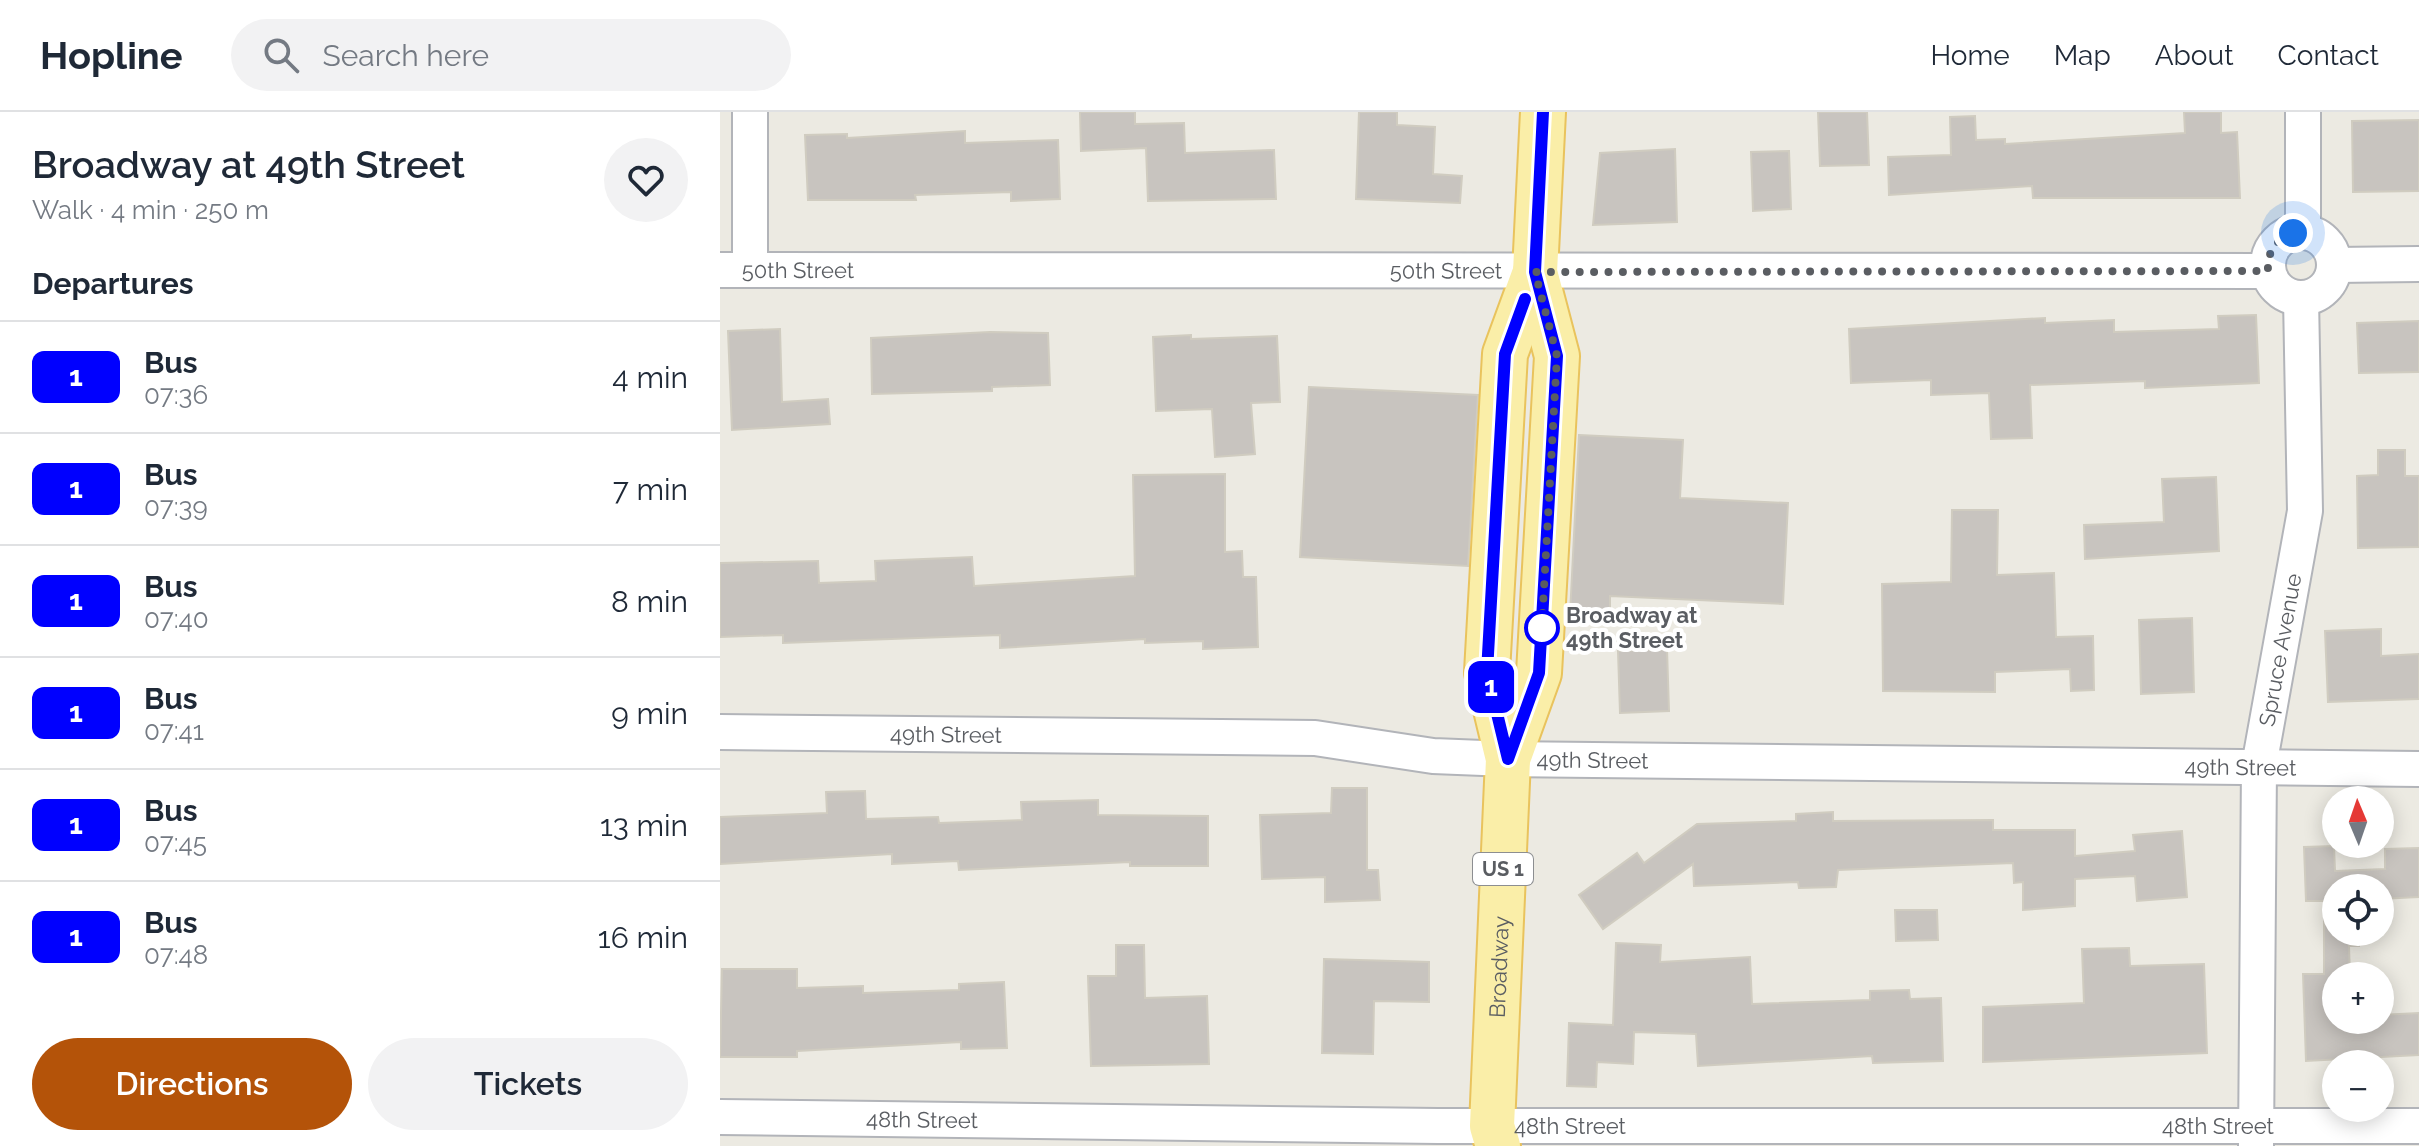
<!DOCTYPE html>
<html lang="en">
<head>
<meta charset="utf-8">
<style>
  :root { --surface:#fff; --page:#f2f2f3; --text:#1f2937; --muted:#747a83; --line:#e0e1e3; --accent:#b45309 }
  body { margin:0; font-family:Raleway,sans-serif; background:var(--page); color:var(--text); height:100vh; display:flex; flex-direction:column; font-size:30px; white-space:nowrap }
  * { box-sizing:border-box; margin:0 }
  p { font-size:26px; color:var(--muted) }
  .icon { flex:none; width:44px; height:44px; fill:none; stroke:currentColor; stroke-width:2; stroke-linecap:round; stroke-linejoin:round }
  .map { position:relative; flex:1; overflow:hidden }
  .panel { display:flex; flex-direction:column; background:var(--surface); width:720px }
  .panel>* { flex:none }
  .badge { padding:0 16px; border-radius:12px; font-size:28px; line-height:52px }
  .needle { width:52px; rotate:358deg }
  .controls { position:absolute; left:1602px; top:674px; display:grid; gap:16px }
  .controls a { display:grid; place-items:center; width:72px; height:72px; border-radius:50%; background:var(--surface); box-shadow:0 4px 20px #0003; font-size:40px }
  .you { position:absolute; width:40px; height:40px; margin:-20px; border:6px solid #fff; border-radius:50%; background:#1a73e8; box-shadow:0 0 0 12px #1a73e833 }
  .map>.badge { position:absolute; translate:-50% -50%; box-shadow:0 0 0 4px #fff }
  h2 { padding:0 32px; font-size:30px; line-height:72px }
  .round { display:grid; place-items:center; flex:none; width:84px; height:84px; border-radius:42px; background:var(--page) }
  .summary { display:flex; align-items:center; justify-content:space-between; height:136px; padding:0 32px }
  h1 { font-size:38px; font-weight:600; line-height:60px }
  .button { display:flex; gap:16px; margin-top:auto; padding:16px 32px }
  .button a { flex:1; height:92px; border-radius:48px; background:var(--accent); color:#fff; font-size:32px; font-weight:600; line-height:92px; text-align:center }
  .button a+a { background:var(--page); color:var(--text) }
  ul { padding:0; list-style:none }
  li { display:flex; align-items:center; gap:24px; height:112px; padding:0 32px; border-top:2px solid var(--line) }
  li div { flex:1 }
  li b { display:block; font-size:30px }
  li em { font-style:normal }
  li .badge { min-width:88px; font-weight:700; text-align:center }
  header { display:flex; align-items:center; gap:48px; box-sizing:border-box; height:112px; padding:0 40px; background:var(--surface); border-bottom:2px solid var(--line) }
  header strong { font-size:38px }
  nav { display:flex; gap:44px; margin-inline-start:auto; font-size:28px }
  .search { width:560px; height:72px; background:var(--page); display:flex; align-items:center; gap:20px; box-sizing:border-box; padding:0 28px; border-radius:44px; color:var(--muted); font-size:30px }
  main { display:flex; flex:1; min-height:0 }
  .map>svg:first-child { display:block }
  .building { fill:#c8c4bf; stroke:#d0ccc0; stroke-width:2 }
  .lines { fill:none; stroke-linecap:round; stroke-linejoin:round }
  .minor-casing { stroke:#b2b4b9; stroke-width:38 }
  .primary-casing { stroke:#e9c35d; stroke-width:48 }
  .minor { stroke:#fff; stroke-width:34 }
  .primary { stroke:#faeea8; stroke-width:44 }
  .line-casing { stroke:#fff; stroke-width:18 }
  .line { stroke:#00f; stroke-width:12 }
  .walk { stroke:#5a5d62; stroke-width:8; stroke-dasharray:0 14.4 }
  .stop-dot { fill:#fff; stroke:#00f; stroke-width:4 }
  .labels { text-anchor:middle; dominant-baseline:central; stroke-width:8; stroke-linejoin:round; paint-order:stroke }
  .shield { fill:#fff; stroke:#8c8e91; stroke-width:2 }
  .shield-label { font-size:20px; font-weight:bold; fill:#5a5d62 }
  .street-label { font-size:22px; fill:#5a5d62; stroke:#fff }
  .stop-label { font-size:22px; font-weight:bold; fill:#5a5d62; stroke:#fff; text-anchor:start }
</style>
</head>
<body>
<header>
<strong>Hopline</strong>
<div class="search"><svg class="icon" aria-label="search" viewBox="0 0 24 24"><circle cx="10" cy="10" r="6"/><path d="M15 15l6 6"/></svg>Search here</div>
<nav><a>Home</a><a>Map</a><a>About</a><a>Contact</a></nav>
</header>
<main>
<section class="panel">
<div class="summary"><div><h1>Broadway at 49th Street</h1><p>Walk · 4 min · 250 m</p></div><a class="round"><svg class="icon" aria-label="heart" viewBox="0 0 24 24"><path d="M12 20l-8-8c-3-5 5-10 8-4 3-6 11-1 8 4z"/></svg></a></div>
<h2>Departures</h2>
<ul>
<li><span class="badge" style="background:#00f;color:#fff">1</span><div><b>Bus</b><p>07:36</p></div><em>4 min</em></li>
<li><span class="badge" style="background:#00f;color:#fff">1</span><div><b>Bus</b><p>07:39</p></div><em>7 min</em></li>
<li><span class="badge" style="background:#00f;color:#fff">1</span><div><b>Bus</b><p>07:40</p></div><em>8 min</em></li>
<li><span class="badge" style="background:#00f;color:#fff">1</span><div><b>Bus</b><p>07:41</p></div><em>9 min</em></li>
<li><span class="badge" style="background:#00f;color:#fff">1</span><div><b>Bus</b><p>07:45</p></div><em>13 min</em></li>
<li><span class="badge" style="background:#00f;color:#fff">1</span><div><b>Bus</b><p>07:48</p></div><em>16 min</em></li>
</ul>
<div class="button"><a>Directions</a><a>Tickets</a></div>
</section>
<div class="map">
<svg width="1699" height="1034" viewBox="0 0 1699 1034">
  <rect width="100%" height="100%" fill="#eceae2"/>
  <!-- building -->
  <g class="building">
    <path d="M360,0H415V12L464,11L465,41L554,38L556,87L428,89L426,36L361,39Z"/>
    <path d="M639,0H677V13L715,15L713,62L742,64L740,91L636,87Z"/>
    <path d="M1098,0H1147L1149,53L1100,54Z"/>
    <path d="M1464,0H1501V21L1517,20L1520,86H1313L1312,74L1169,83L1168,45L1231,43L1230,5L1255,4L1256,28L1285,27V32L1465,21Z"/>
    <path d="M1699,8V79L1633,80L1632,9Z"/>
    <path d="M245,19V31L338,28L340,87L291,89V80L195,83L196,88H88L85,23L127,22V26Z"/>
    <path d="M955,37L957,110L873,113L880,41Z"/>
    <path d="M1069,39L1071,97L1033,99L1031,40Z"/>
    <path d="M1536,203L1539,271L1425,276V269L1310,273L1312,326L1271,327L1269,281L1211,283V268L1131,271L1129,217L1325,206V211L1394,208V220L1499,217L1498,204Z"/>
    <path d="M1699,209V260L1639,261L1637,211Z"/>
    <path d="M60,217L62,290L108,287L110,312L12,318L8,219Z"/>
    <path d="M270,220L328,221L330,273L272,275V279L152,282L151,226Z"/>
    <path d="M471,223V227L557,224L560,290L531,291L535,342L495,345L492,297L436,299L433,225Z"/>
    <path d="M589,275L758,283L748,454L580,445Z"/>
    <path d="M859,323L963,328L960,386L1068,391L1063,492L890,484V505L850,503Z"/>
    <path d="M1658,338H1685V364H1699V435L1638,436L1637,364L1658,363Z"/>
    <path d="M505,362V440L522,439L523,465H536L538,535L483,537V529L425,531V527L280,536V523L63,531V523L0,525V451L98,449L99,471L156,469L155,449L252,445L254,474L415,464L413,363Z"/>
    <path d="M1496,365L1499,439L1365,447L1364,413L1444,410L1442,367Z"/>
    <path d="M1232,398H1278L1277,463L1334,461L1336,525L1373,524L1374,578L1351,579L1350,557L1275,560V580L1163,579L1162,472L1231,470Z"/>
    <path d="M1472,506L1474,580L1421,582L1419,508Z"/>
    <path d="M1661,517V544L1699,542V587L1608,590L1605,519Z"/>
    <path d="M947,537L949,599L900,601L898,539Z"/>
    <path d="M612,676H647V758H658L660,788L605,790V765L542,767L540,703L611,701Z"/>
    <path d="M145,679L146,707L218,705L219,711L302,708L301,690L378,688V703L488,704V754H410V750L239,758L238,749L172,752V742L0,752V705L107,701L106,680Z"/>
    <path d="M1113,700V709L1273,708V718H1355V744L1415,739L1413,723L1462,719L1467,785L1417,789L1415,764L1355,767V794L1303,798V770L1294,771L1293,751L1118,758L1116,775L1079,776L1078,770L974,774L973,752L883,817L859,783L917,741L924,751L977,712L1076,709V702Z"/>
    <path d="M1614,734L1615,759L1665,757V737L1699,736V785L1660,787V776H1616V820H1639V834H1629L1630,864H1616V908H1660V903L1699,901V943L1586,949L1583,862H1604V789H1586L1584,735Z"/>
    <path d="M1175,798H1217L1218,828L1176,829Z"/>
    <path d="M896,831L941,833L940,850L1030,845L1032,892L1150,888V879L1189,878L1190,887L1221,886L1223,949L1153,951L1152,944L978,954L976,922L914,920L913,952L877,950L876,975L847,974L849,911L893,913Z"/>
    <path d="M396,833H424L425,886L487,884L489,952L371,954L368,864H396Z"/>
    <path d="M1409,836L1410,854L1484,852L1487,941L1263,950V895L1364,891L1362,837Z"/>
    <path d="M604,847L709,850V890L654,889L653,942L602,941Z"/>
    <path d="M2,857H77V876L143,874V881L239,878V872L284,870L287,936L241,937V930L77,939V945H0Z"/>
  </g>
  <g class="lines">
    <!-- minor casing -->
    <g class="minor-casing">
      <g id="minor">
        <circle cx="1581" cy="153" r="33"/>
        <path d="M1583,120V0"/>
        <path d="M1615,153L1699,152"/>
        <path id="s1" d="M0,158L1548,159"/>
        <path d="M30,158V0"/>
        <path id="s2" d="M0,620L595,626L713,644L788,647L1699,657"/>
        <path id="s3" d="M0,1005L718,1014H1699"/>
        <path id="s4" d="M1536,1034L1539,654L1585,399L1581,186"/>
      </g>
    </g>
    <!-- primary casing -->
    <g class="primary-casing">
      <g id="primary">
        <path d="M788,647L819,561L837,244L815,160L823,0"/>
        <path id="s5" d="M778,1034L772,1014L788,647L767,560L785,242L815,160"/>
      </g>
    </g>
    <!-- minor -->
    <use href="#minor" class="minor"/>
    <!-- primary -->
    <use href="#primary" class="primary"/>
  </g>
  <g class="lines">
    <!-- line casing -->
    <g class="line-casing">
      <path id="line" d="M805,187L785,242L767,560L788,647L819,561L837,244L815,160L823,0"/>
    </g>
    <!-- line -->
    <use href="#line" class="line"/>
    <!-- walk -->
    <path class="walk" d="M822,516L821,530L837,244L815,160L1548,159C1547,140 1555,128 1573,121"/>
  </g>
  <!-- markers -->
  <circle class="stop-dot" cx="822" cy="516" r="16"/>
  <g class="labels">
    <!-- shield labels -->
    <rect class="shield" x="753" y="741" width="60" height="32" rx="6"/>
    <g class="shield-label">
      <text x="783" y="757">US 1</text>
    </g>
    <!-- street labels -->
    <g class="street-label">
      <text stroke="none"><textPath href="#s1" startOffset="78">50th Street</textPath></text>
      <text stroke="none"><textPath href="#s1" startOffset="726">50th Street</textPath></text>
      <text stroke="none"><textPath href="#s4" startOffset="498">Spruce Avenue</textPath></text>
      <text stroke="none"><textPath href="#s2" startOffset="226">49th Street</textPath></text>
      <text stroke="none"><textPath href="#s2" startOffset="874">49th Street</textPath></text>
      <text stroke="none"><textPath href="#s2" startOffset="1522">49th Street</textPath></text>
      <text stroke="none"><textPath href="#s5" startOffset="180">Broadway</textPath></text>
      <text stroke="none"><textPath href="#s3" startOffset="202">48th Street</textPath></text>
      <text stroke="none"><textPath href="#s3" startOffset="1498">48th Street</textPath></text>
      <text stroke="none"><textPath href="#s3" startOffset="850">48th Street</textPath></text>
    </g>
    <!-- stop labels -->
    <g class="stop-label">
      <text x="846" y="503">Broadway at<tspan x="846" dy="25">49th Street</tspan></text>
    </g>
  </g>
</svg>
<div class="controls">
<a><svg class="needle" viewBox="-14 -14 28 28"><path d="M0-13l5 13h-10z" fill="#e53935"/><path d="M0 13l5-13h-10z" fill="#747a83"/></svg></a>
<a><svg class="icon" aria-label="locate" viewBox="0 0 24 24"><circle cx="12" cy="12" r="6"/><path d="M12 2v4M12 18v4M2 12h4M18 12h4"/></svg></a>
<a>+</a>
<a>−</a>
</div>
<div class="you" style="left:1573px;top:121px"></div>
<b class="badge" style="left:771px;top:575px;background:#00f;color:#fff">1</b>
</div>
</main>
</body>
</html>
